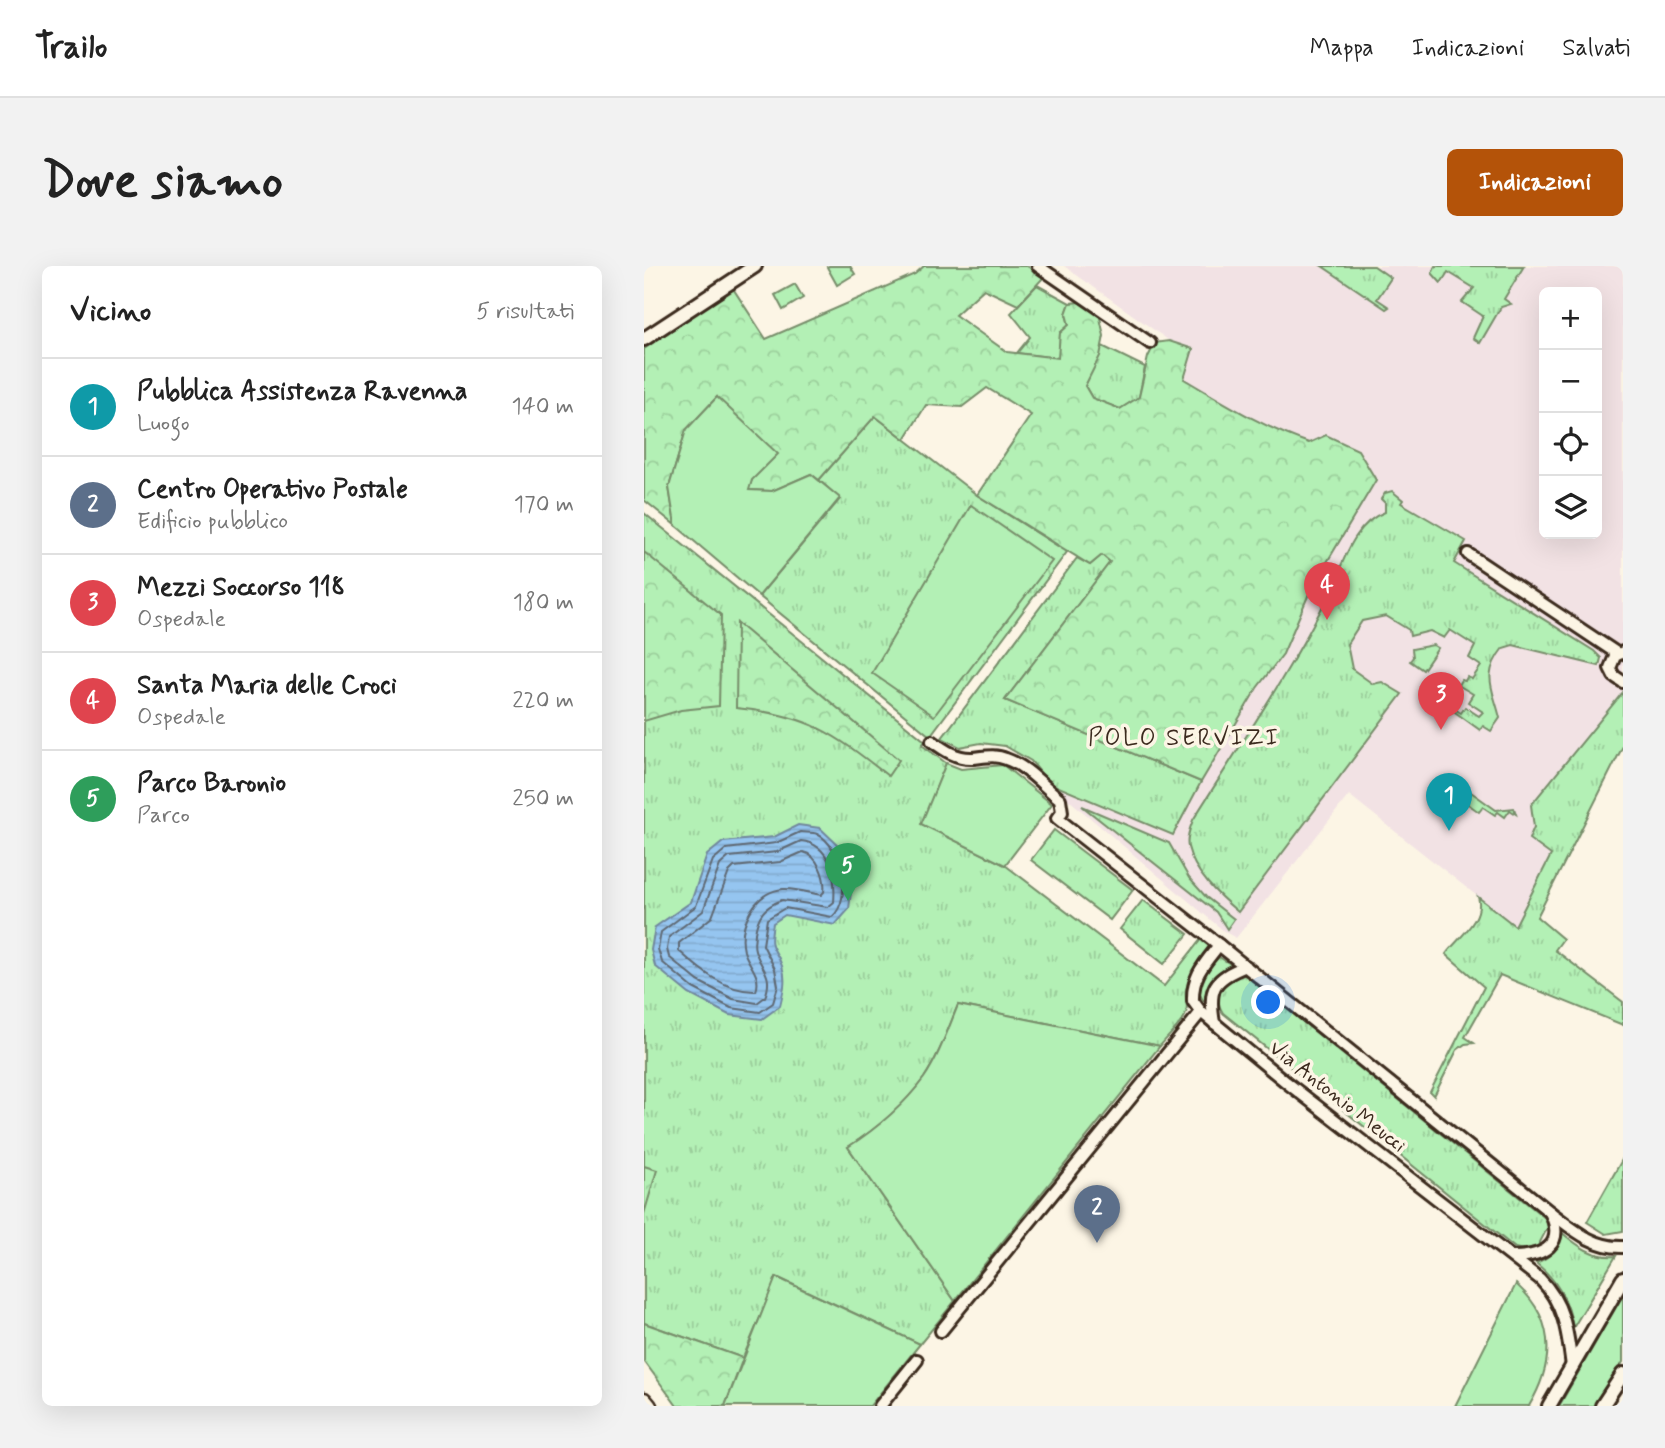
<!DOCTYPE html>
<html lang="it">
<head>
<meta charset="utf-8">
<style>
	:root { --surface:#fff; --page:#f2f2f2; --text:#222; --muted:#767676; --line:#e0e0e0; --accent:#b45309 }
	body { margin:0; font-family:Mynerve,sans-serif; background:var(--page); color:var(--text) }
	.controls { position:absolute; right:21px; top:21px; display:grid; overflow:hidden; border-radius:10px; box-shadow:0 7px 28px #0002 }
	.controls button { width:63px; height:63px; display:grid; place-items:center; padding:0; border:0; border-bottom:2px solid var(--line); background:var(--surface); color:var(--text); font:35px sans-serif }
	.you { position:absolute; left:625px; top:737px; width:24px; height:24px; margin:-18px; border:5px solid #fff; border-radius:50%; background:#1a73e8; box-shadow:0 0 0 10px #1a73e833 }
	.badge { display:grid; place-items:center; width:46px; height:46px; border-radius:50%; background:var(--accent); color:#fff; font-size:23px; font-weight:700 }
	.pin { position:absolute; translate:-50% -58px; filter:drop-shadow(0 2px 4px #0008) }
	.pin::after { content:''; position:absolute; top:37px; width:24px; height:21px; background:inherit; clip-path:polygon(0 0,100% 0,50% 100%) }
	.list { margin:0; padding:0; list-style:none }
	h2 { display:flex; justify-content:space-between; align-items:center; height:91px; margin:0; padding:0 28px; font-size:30px }
	h2 small { font-size:23px; font-weight:400; color:var(--muted) }
	.list li { display:grid; grid-template-columns:46px 1fr auto; gap:21px; align-items:center; box-sizing:border-box; height:98px; padding:0 28px; border-top:2px solid var(--line) }
	.list b { display:block; font-size:26px; white-space:nowrap }
	.list p { margin:0; font-size:23px; white-space:nowrap; color:var(--muted) }
	.list em { font-size:23px; font-style:normal; color:var(--muted) }
	.icon { flex:none; width:38px; height:38px; fill:none; stroke:currentColor; stroke-width:2; stroke-linecap:round; stroke-linejoin:round }
	.map { position:relative; flex:none; width:979px; height:1140px; overflow:hidden; border-radius:10px }
	header { display:flex; align-items:center; gap:42px; box-sizing:border-box; height:98px; padding:0 35px; background:var(--surface); border-bottom:2px solid var(--line) }
	header strong { font-size:33px }
	nav { display:flex; gap:38px; margin-inline-start:auto; font-size:24px }
	.intro { display:flex; align-items:center; justify-content:space-between; box-sizing:border-box; height:168px; padding:0 42px }
	h1 { margin:0; font-size:49px }
	.button { padding:18px 32px; border-radius:10px; background:var(--accent); color:#fff; font-size:24px; font-weight:700 }
	main { display:flex; gap:42px; padding:0 42px }
	aside { flex:1; background:var(--surface); border-radius:10px; box-shadow:0 7px 28px #0002 }
	.map>svg:first-child { display:block }
</style>
</head>
<body>
<header>
<strong>Trailo</strong>
<nav><a>Mappa</a><a>Indicazioni</a><a>Salvati</a></nav>
</header>
<div class="intro"><h1>Dove siamo</h1><a class="button">Indicazioni</a></div>
<main>
<aside>
<h2>Vicino<small>5 risultati</small></h2>
<ul class="list">
<li><span class="badge" style="background:#0f9aa8">1</span><div><b>Pubblica Assistenza Ravenna</b><p>Luogo</p></div><em>140 m</em></li>
<li><span class="badge" style="background:#5c6f8a">2</span><div><b>Centro Operativo Postale</b><p>Edificio pubblico</p></div><em>170 m</em></li>
<li><span class="badge" style="background:#e0444e">3</span><div><b>Mezzi Soccorso 118</b><p>Ospedale</p></div><em>180 m</em></li>
<li><span class="badge" style="background:#e0444e">4</span><div><b>Santa Maria delle Croci</b><p>Ospedale</p></div><em>220 m</em></li>
<li><span class="badge" style="background:#2e9e5b">5</span><div><b>Parco Baronio</b><p>Parco</p></div><em>250 m</em></li>
</ul>
</aside>
<div class="map">
<svg width="979" height="1140" viewBox="0 0 979 1140">
	<defs>
		<pattern id="grass-tufts" width="24" height="20" patternUnits="userSpaceOnUse" patternTransform="scale(1.75)"><rect width="24" height="20" fill="#b3f0b5"/><path d="M3 7l-1-3M5 7V3M7 7l1-3M15 17l-1-3M17 17v-4M19 17l1-3" fill="none" stroke="#9bce9b"/></pattern>
		<pattern id="forest-crowns" width="20" height="18" patternUnits="userSpaceOnUse" patternTransform="scale(1.75)"><rect width="20" height="18" fill="#b3f0b5"/><path d="M2 6a3 3 0 1 1 6 0M12 15a3 3 0 1 1 6 0" fill="none" stroke="#9bce9b"/></pattern>
		<pattern id="water-rules" width="6" height="5" patternUnits="userSpaceOnUse" patternTransform="scale(1.75)"><rect width="6" height="5" fill="#95c5f0"/><path d="M0 2.5h6" fill="none" stroke="#81a9cd"/></pattern>
	</defs>
	<rect width="100%" height="100%" fill="#fcf5e5"/>
	<filter id="ink" filterUnits="userSpaceOnUse"><feTurbulence type="fractalNoise" baseFrequency=".0143" numOctaves="2"/><feDisplacementMap in="SourceGraphic" scale="14" xChannelSelector="R" yChannelSelector="G"/><feConvolveMatrix kernelMatrix="1 2 1 2 8 2 1 2 1" color-interpolation-filters="sRGB"/></filter>
	<g filter="url(#ink)">
		<!-- built -->
		<path fill="#f2e2e4" fill-rule="evenodd" d="M 420,0 L 979,0 L 979,441 L 871,660 L 705,529 L 592,672 L 581,666 L 405,517 L 387,495 L 361,480 L 337,477 L 316,481 L 525,171 L 534,81 ZM 900,26 L 953,26 L 953,268 L 900,268 Z"/>
		<!-- grass -->
		<g fill="url(#grass-tufts)" stroke="#778d6a" stroke-width="2">
			<path d="M 678,0 L 730,0 L 747,12 L 733,33 L 745,41 L 742,43 Z"/>
			<path d="M 791,0 L 880,0 L 860,33 L 867,38 L 857,41 L 836,77 L 829,72 L 839,50 L 818,36 L 830,22 L 804,6 L 797,17 L 788,7 Z"/>
			<path d="M 393,19 L 426,37 L 422,48 L 425,59 L 416,67 L 415,92 L 373,87 L 386,71 L 367,47 Z"/>
			<path d="M 458,80 L 501,101 L 495,131 L 476,143 L 448,132 L 441,120 Z"/>
			<path d="M 231,150 L 333,229 L 423,286 L 286,470 L 115,330 L 196,233 L 175,214 Z"/>
			<path d="M 748,225 L 759,234 L 757,237 L 822,275 L 810,297 L 950,385 L 957,392 L 955,400 L 869,379 L 859,382 C 837,410 849,422 856,452 L 847,465 L 839,460 L 836,464 L 808,444 L 809,442 L 817,447 L 821,441 L 835,450 L 839,446 L 824,436 L 829,428 L 814,419 L 817,414 L 821,415 L 823,411 L 828,413 L 837,400 L 825,392 L 831,380 L 806,364 L 800,372 L 786,365 L 766,370 L 765,364 L 742,350 L 718,355 L 703,378 L 708,403 L 729,418 L 738,416 L 758,428 L 594,646 C 575,630 550,607 544,581 C 542,572 546,562 549,554 C 596,479 646,406 685,328 C 699,299 708,258 741,246 L 741,237 L 737,233 L 741,227 Z"/>
			<path d="M 0,247 L 281,475 L 278,479 L 302,497 L 278,558 L 361,599 L 520,720 L 558,672 L 567,680 C 557,694 547,706 542,723 C 540,733 546,741 541,750 C 535,761 524,770 516,780 L 314,739 C 304,763 295,790 280,812 C 260,839 232,863 204,881 L 311,1035 L 276,1078 L 133,1011 L 99,1092 L 0,1057 Z"/>
			<path d="M 458,289 L 466,296 L 361,434 L 557,516 L 529,569 L 405,517 L 387,495 L 361,480 L 337,477 L 316,481 L 298,472 L 433,292 L 446,299 Z"/>
			<path d="M 789,379 L 794,382 L 779,404 L 766,395 L 769,391 L 768,383 Z"/>
			<path d="M 979,426 L 979,480 L 893,651 L 919,673 L 911,684 L 979,736 L 979,759 L 856,709 L 821,771 L 830,777 L 821,778 L 813,784 L 790,830 L 786,826 L 840,721 L 802,688 C 814,672 841,653 834,631 L 871,660 L 907,589 L 885,573 L 890,561 L 887,539 Z"/>
			<path d="M 813,516 L 852,544 L 870,542 L 872,548 L 866,544 L 861,551 L 854,546 L 851,549 L 839,541 L 835,546 L 806,525 Z"/>
			<path d="M 438,540 L 525,577 L 545,612 L 562,631 L 590,653 L 583,663 L 572,646 Z"/>
			<path d="M 410,564 L 489,624 L 466,654 L 387,594 Z"/>
			<path d="M 499,634 L 544,668 L 520,698 L 476,663 Z"/>
			<path d="M 575,691 L 588,699 C 571,706 561,716 561,735 L 559,734 C 547,718 563,703 575,691 Z"/>
			<path d="M 601,709 L 901,952 L 904,961 L 894,980 L 879,984 L 871,982 L 579,747 C 567,729 582,711 601,709 Z"/>
			<path d="M 979,892 L 979,965 L 962,968 L 943,956 Z"/>
			<path d="M 917,966 C 934,980 949,992 972,990 L 929,1062 C 925,1035 913,1014 892,997 C 907,991 915,983 917,966 Z"/>
		</g>
		<!-- forest -->
		<g fill="url(#forest-crowns)" stroke="#778d6a" stroke-width="2">
			<path d="M 280,0 L 383,0 L 400,11 L 374,39 L 340,23 L 311,49 L 363,86 L 414,92 L 416,67 L 425,59 L 422,48 L 426,37 L 435,36 L 455,47 L 460,70 L 456,90 L 441,120 L 448,132 L 476,143 L 495,131 L 504,91 L 511,77 L 525,75 L 549,83 L 540,113 C 581,137 620,162 665,177 L 682,169 L 714,184 L 732,214 L 667,323 L 639,388 L 613,422 L 557,516 L 361,434 L 466,296 L 458,289 L 446,299 L 333,229 L 387,149 L 343,122 L 318,141 L 282,139 L 261,173 L 231,150 L 175,214 L 167,208 L 128,225 L 104,224 L 108,214 L 73,131 L 42,164 L 25,221 L 31,259 L 0,234 L 0,83 L 88,21 L 122,73 L 271,8 Z"/>
			<path d="M 0,286 L 77,349 L 75,440 L 37,444 L 0,455 Z"/>
			<path d="M 93,357 L 255,494 L 244,510 C 188,466 165,449 92,442 Z"/>
			<path d="M 0,900 L 13,904 L 0,948 Z"/>
			<path d="M 0,1057 L 99,1092 L 81,1140 L 33,1140 L 0,1095 Z"/>
		</g>
		<!-- garden -->
		<g fill="#b3f0b5" stroke="#778d6a" stroke-width="2">
			<path d="M 185,0 L 206,0 L 211,8 L 193,19 L 183,1 Z"/>
			<path d="M 151,18 L 159,32 L 139,44 L 131,29 Z"/>
			<path d="M 73,131 L 134,188 L 108,214 L 105,224 L 128,225 L 167,208 L 196,232 L 115,330 L 31,259 L 25,221 L 42,164 Z"/>
			<path d="M 327,239 L 408,295 L 290,450 L 228,407 Z"/>
			<path d="M 302,497 L 317,503 L 359,499 L 408,538 L 361,599 L 277,558 Z"/>
			<path d="M 314,739 L 516,780 L 311,1035 L 204,881 C 232,863 260,839 280,812 C 295,790 304,763 314,739 Z"/>
			<path d="M 132,1011 L 276,1078 L 226,1140 L 81,1140 Z"/>
			<path d="M 872,1018 C 912,1054 911,1096 885,1140 L 811,1140 Z"/>
			<path d="M 979,1029 L 979,1096 L 951,1140 L 915,1140 Z"/>
		</g>
		<!-- water -->
		<path fill="url(#water-rules)" stroke="#71879c" stroke-width="2" d="M 154,559 L 176,562 L 195,580 L 208,617 L 205,643 L 191,659 L 141,649 L 129,657 C 124,687 130,677 138,700 C 143,714 139,727 136,740 L 118,753 L 85,749 L 45,728 L 11,700 L 7,684 L 11,661 L 47,636 L 63,589 L 79,576 L 130,571 Z"/>
		<g fill="none" stroke-linecap="round" stroke-linejoin="round">
			<!-- shore -->
			<g stroke="#5f6872" stroke-width="2">
				<path d="M 156,566 C 161,567 169,566 173,568 C 198,580 209,633 188,651 L 141,642 L 123,653 L 119,679 L 131,703 L 134,720 L 129,737 L 116,746 L 87,742 L 49,722 L 18,696 L 14,683 L 17,666 L 52,640 L 69,594 L 82,583 L 132,577 Z"/>
				<path d="M 157,575 C 187,578 192,611 190,636 L 184,641 L 138,634 C 120,641 114,649 111,667 C 111,673 109,678 111,684 C 117,704 130,708 121,731 L 113,737 L 89,733 L 54,715 L 25,691 L 23,683 L 25,671 L 59,645 L 76,599 L 85,591 L 133,586 Z"/>
				<path d="M 159,586 C 174,589 182,612 180,626 L 177,629 C 165,627 151,622 139,623 C 110,626 94,659 100,685 C 104,699 118,709 112,725 C 82,726 56,704 35,685 L 35,677 L 68,651 L 85,606 L 90,601 L 136,596 Z"/>
			</g>
			<defs>
				<g id="minor">
					<path d="M 394,0 L 506,77"/>
					<path d="M 824,288 L 974,388"/>
					<path d="M 979,386 L 971,390 L 966,402 L 970,410 L 979,416"/>
					<path d="M 288,475 C 300,484 313,493 329,492 C 340,491 351,488 362,493 C 383,500 399,520 416,533 L 418,546 L 413,552 L 575,679 L 906,946 C 929,963 949,982 979,981"/>
					<path d="M 575,679 C 560,698 548,710 549,735 L 557,746 L 642,816 L 896,1013 C 921,1038 924,1069 928,1101"/>
					<path d="M 570,757 C 564,722 569,713 602,700"/>
					<path d="M 870,991 C 900,990 922,979 906,946"/>
					<path d="M 297,1065 L 557,746"/>
					<path d="M 236,1140 L 273,1094"/>
				</g>
				<g id="tertiary">
					<path d="M 0,73 L 111,0"/>
					<path d="M 905,1140 L 979,1013"/>
					<path d="M 958,1140 L 979,1108"/>
				</g>
				<path id="secondary" d="M 0,1134 L 5,1140"/>
			</defs>
			<!-- minor casing -->
			<use href="#minor" stroke="#3b2a1e" stroke-width="16"/>
			<!-- tertiary casing -->
			<use href="#tertiary" stroke="#3b2a1e" stroke-width="18"/>
			<!-- secondary casing -->
			<use href="#secondary" stroke="#3b2a1e" stroke-width="19"/>
			<!-- minor -->
			<use href="#minor" stroke="#fcf5e5" stroke-width="10"/>
			<!-- tertiary -->
			<use href="#tertiary" stroke="#fcf5e5" stroke-width="12"/>
			<!-- secondary -->
			<use href="#secondary" stroke="#fcf5e5" stroke-width="14"/>
		</g>
	</g>
	<g text-anchor="middle" stroke-width="7" stroke-linejoin="round" paint-order="stroke">
		<!-- street labels -->
		<g font-size="21" fill="#3b2a1e" stroke="#fcf5e5">
			<text transform="translate(694 830) rotate(38)" y="7">Via Antonio Meucci</text>
		</g>
		<!-- quarter labels -->
		<g font-size="24" letter-spacing="2" fill="#3b2a1e" stroke="#fcf5e5">
			<text x="540" y="479">POLO SERVIZI</text>
		</g>
	</g>
</svg>
<div class="controls">
<button>+</button>
<button>−</button>
<button><svg class="icon" aria-label="locate" viewBox="0 0 24 24"><circle cx="12" cy="12" r="6"/><path d="M12 2v4M12 18v4M2 12h4M18 12h4"/></svg></button>
<button><svg class="icon" aria-label="layers" viewBox="0 0 24 24"><path d="M12 4l9 5-9 5-9-5zM3 14l9 5 9-5"/></svg></button>
</div>
<div class="you"></div>
<div class="pin badge" style="left:805px;top:565px;background:#0f9aa8">1</div>
<div class="pin badge" style="left:453px;top:977px;background:#5c6f8a">2</div>
<div class="pin badge" style="left:797px;top:464px;background:#e0444e">3</div>
<div class="pin badge" style="left:683px;top:354px;background:#e0444e">4</div>
<div class="pin badge" style="left:204px;top:635px;background:#2e9e5b">5</div>
</div>
</main>
</body>
</html>
